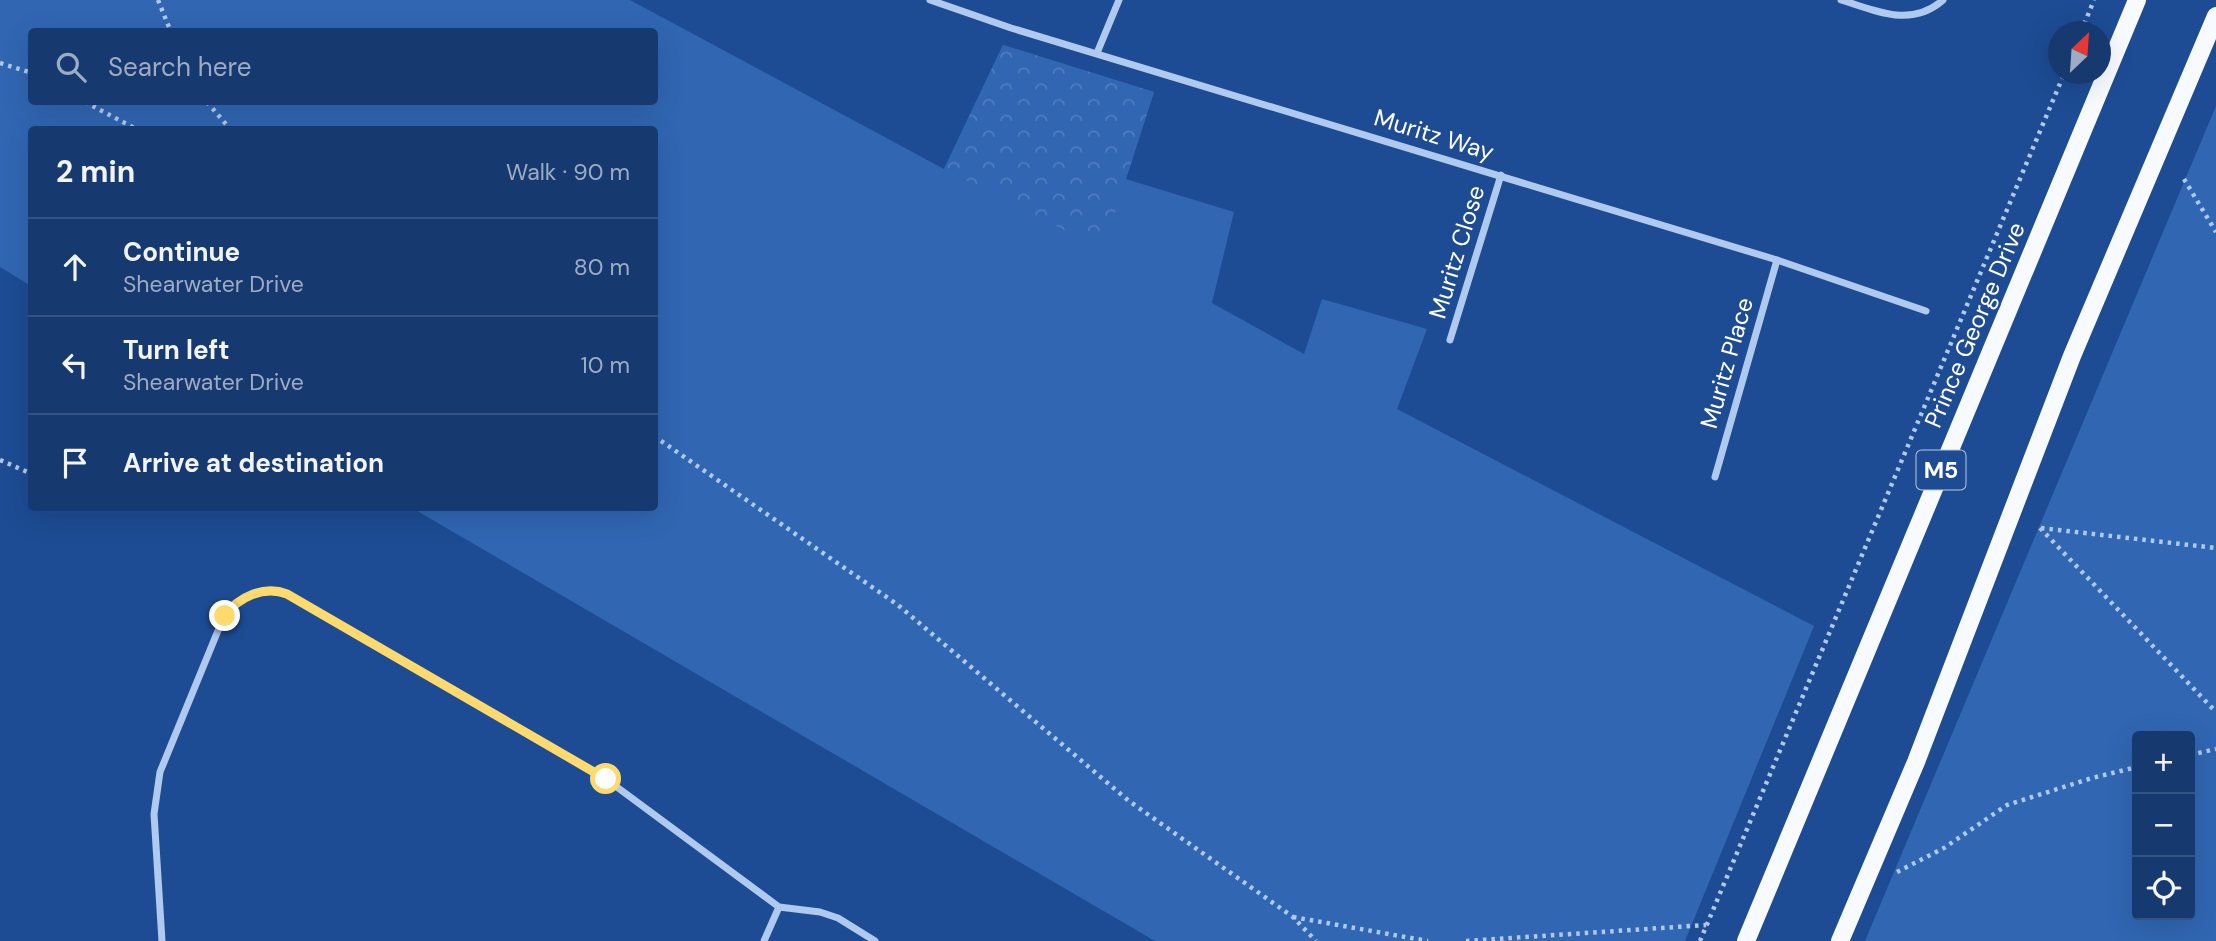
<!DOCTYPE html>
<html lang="en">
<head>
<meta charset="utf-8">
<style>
	:root { --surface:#16396f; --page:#234477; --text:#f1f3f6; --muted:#9eacc3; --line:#355382 }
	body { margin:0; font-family:"DM Sans",sans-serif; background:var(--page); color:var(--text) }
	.controls { position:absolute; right:21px; bottom:21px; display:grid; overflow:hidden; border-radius:7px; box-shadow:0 7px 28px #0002 }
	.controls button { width:63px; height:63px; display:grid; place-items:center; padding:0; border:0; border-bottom:2px solid var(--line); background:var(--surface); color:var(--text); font:35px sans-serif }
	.compass { position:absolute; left:2048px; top:21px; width:63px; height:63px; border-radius:50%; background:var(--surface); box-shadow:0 7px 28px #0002; rotate:25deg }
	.stop { position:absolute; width:21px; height:21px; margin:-16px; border:5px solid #feda6e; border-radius:50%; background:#fff }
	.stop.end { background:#feda6e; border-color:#fff; box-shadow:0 2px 7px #0008 }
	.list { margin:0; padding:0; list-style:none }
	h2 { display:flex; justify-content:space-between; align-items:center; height:91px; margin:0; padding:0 28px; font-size:30px }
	h2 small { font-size:23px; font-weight:400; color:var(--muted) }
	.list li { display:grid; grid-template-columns:46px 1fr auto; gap:21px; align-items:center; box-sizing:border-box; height:98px; padding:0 28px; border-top:2px solid var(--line) }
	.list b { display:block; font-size:26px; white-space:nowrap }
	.list p { margin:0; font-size:23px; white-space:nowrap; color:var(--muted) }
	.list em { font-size:23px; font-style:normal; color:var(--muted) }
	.icon { flex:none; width:38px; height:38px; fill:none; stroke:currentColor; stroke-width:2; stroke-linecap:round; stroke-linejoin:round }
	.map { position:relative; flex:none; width:2216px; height:941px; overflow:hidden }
	.search { position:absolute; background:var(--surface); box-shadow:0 7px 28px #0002; left:28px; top:28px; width:630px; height:77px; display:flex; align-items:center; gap:18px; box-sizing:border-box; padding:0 24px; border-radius:7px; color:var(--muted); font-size:26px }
	.panel { position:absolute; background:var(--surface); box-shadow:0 7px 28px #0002; left:28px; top:126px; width:630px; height:385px; border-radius:7px }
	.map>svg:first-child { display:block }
</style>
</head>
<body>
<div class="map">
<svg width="2216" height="941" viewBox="0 0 2216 941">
	<defs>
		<pattern id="park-crowns" width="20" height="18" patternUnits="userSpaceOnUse" patternTransform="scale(1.75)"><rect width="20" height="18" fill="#3066b2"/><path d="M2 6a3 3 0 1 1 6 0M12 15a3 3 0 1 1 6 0" fill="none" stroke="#4f7dbe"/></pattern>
	</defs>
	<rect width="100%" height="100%" fill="#1d4c94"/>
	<!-- grass -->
	<g fill="#3066b2" fill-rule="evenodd">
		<path d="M 0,0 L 630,0 L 944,169 L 1003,45 L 1154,92 L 1126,179 L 1234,212 L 1212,303 L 1304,354 L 1322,299 L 1427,329 L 1397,409 L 1814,626 L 1685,941 L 1155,941 L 412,508 L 654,508 L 654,130 L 32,130 L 31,286 L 0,267 ZM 32,32 L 654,32 L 654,102 L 32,102 Z"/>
		<path d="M 2216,106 L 2216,941 L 1865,941 ZM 2137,736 L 2190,736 L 2190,915 L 2137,915 Z"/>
	</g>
	<!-- park -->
	<path fill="url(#park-crowns)" d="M 1003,45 L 1154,92 L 1103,250 L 944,169 Z"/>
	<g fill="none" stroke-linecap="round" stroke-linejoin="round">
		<!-- path -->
		<g stroke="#afc9ef" stroke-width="4.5" stroke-dasharray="3.5 5" stroke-linecap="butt">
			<path d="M 158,0 L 171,32"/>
			<path d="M 2081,32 L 2094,0"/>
			<path d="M 0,63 L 32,73"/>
			<path d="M 85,102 L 138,130"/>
			<path d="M 207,102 L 231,130"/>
			<path d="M 2184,179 L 2216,232"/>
			<path d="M 654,436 L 898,605 L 1129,801 L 1293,917 L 1316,941"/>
			<path d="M 0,460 L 32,474"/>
			<path d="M 2040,528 L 2216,712"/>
			<path d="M 2041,528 L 2216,548"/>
			<path d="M 2190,755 L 2216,749"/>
			<path d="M 1897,872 L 1944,848 L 2007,805 L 2092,778 L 2137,767"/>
			<path d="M 1293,917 L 1428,941"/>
			<path d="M 1466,941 L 1706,925"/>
			<path d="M 1700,941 L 2064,74"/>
		</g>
		<!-- minor -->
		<g stroke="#afc9ef" stroke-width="7">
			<path d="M 930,0 L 1011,28 L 1777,260 L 1926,311"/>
			<path d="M 1841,0 C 1877,11 1911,28 1943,0"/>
			<path d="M 1097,53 L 1119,0"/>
			<path d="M 1450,340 L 1501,175"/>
			<path d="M 1715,477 L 1777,260"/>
			<path d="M 162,941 L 154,814 L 160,772 L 224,616 C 238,597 264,585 287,594 L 606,779 L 779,907 L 820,912 L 838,918 L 875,941"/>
			<path d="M 764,941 L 779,907"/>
		</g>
		<!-- primary -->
		<g stroke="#f7faff" stroke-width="18">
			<path d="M 1746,941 L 2137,0"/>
			<path d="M 1840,941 L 1916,762 L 2072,356 L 2216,16"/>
		</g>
	</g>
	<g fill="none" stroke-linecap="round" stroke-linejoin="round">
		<!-- route -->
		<path stroke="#feda6e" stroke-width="9" d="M 225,616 C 238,597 264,585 287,594 L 606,779"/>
	</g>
	<g text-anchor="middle" stroke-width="5" stroke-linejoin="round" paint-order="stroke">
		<!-- shield labels -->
		<rect fill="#1d4c94" stroke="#bbc9df" stroke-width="2" x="1916.5" y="450.5" width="49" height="39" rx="5"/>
		<g font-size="23" font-weight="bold" fill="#fff">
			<text x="1941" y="478">M5</text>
		</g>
		<!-- street labels -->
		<g font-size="24" fill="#fff" stroke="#1d4c94">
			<text transform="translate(1434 135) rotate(17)" y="8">Muritz Way</text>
			<text transform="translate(1457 252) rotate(-73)" y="8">Muritz Close</text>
			<text transform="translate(1975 325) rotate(-67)" y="8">Prince George Drive</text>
			<text transform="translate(1727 363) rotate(-74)" y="8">Muritz Place</text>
		</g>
	</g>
</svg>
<div class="controls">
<button>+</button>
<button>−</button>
<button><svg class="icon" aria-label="locate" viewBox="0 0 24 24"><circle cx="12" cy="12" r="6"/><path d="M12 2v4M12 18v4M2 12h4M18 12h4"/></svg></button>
</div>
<svg class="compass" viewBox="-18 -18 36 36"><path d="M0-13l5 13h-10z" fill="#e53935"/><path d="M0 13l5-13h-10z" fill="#9eacc3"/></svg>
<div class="stop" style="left:606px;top:779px"></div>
<div class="stop end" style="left:225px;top:616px"></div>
<div class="search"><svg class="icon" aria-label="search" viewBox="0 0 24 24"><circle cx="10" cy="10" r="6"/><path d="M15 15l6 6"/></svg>Search here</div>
<section class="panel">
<h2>2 min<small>Walk · 90 m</small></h2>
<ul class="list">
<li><svg class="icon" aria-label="ahead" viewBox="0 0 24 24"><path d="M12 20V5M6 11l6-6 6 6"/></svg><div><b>Continue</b><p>Shearwater Drive</p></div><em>80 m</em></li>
<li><svg class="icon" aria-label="left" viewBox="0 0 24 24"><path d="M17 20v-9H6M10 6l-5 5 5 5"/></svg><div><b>Turn left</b><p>Shearwater Drive</p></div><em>10 m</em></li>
<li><svg class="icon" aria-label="arrive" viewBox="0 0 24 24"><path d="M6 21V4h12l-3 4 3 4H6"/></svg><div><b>Arrive at destination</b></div></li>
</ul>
</section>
</div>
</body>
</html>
